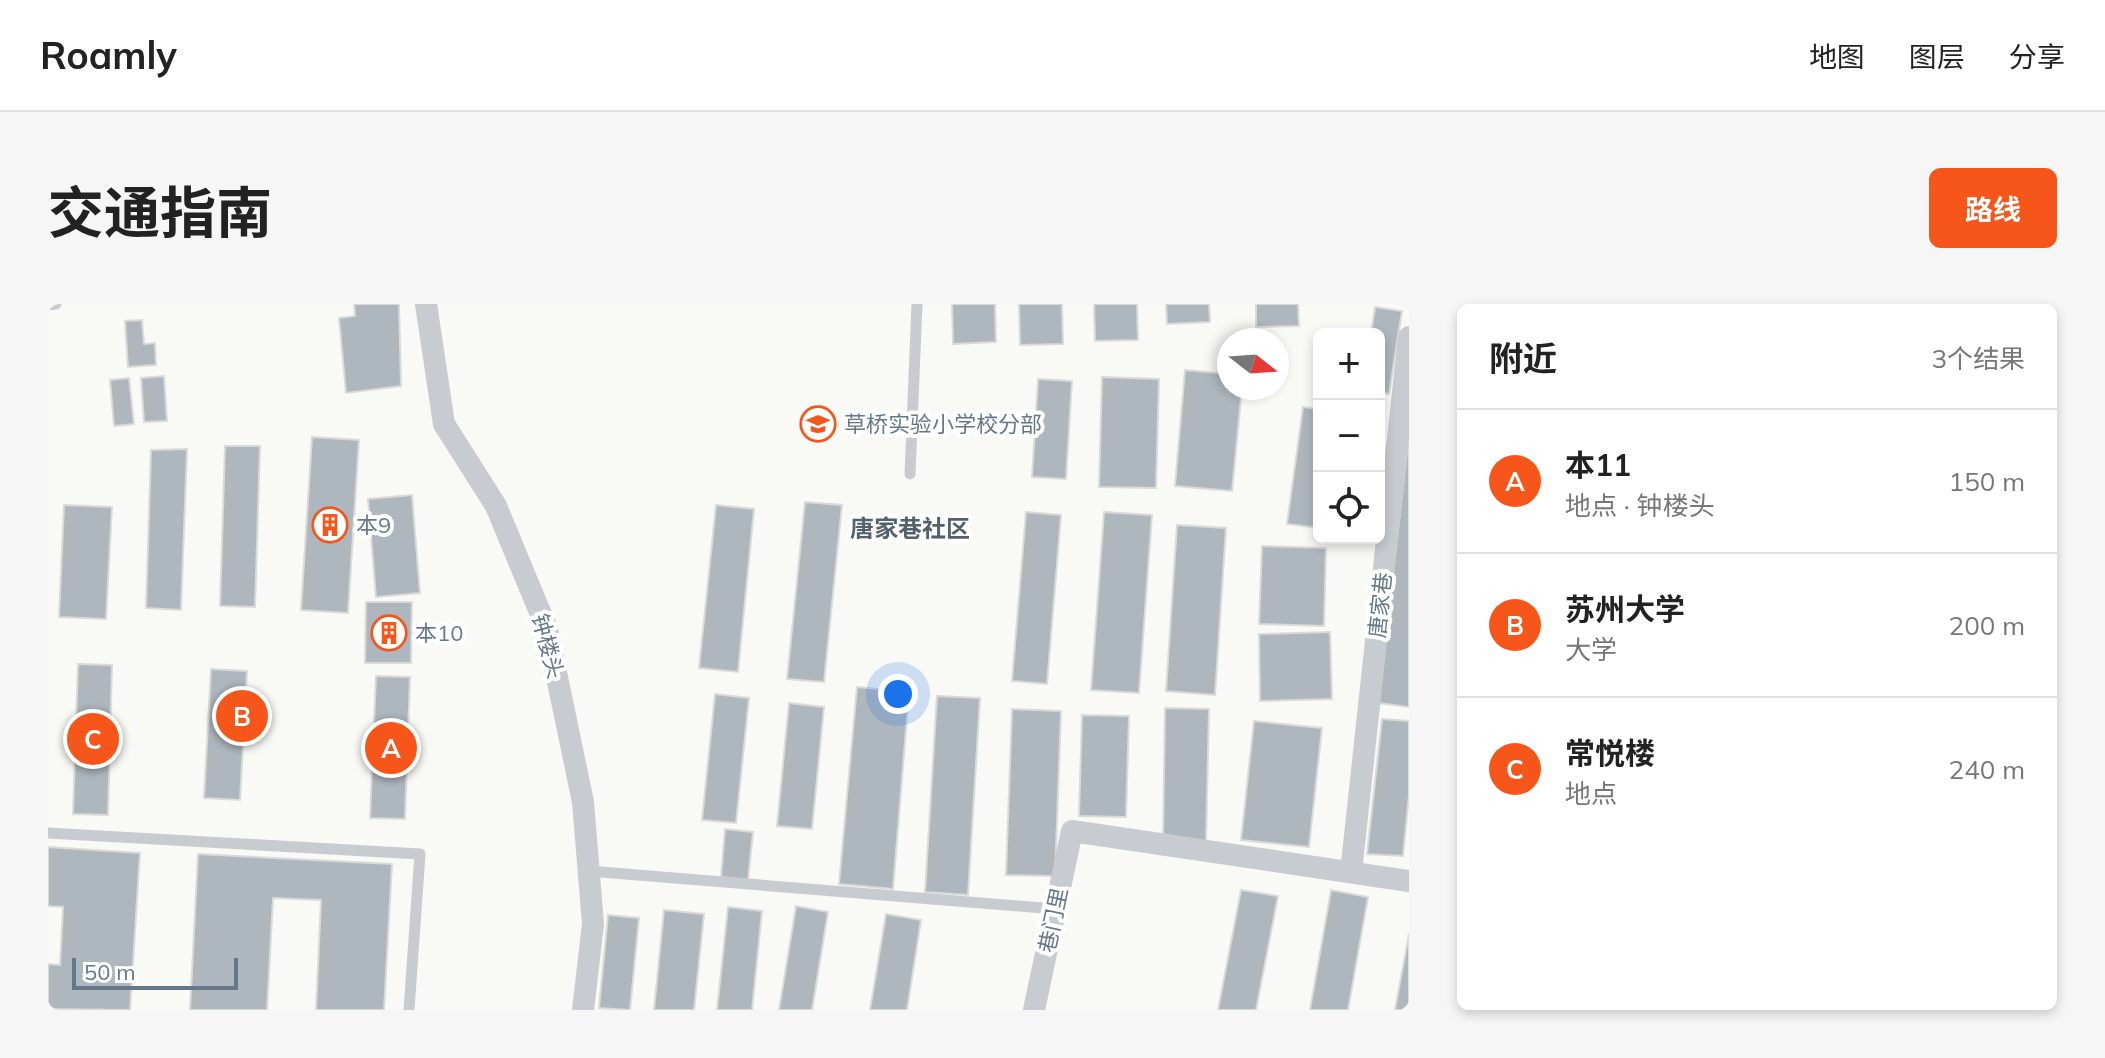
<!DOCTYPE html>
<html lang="zh">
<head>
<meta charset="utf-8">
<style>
	:root { --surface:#fff; --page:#f6f6f6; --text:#222; --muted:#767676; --line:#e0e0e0; --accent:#f65619 }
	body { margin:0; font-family:Mulish,"Noto Sans SC",sans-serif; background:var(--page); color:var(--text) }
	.controls { position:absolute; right:24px; top:24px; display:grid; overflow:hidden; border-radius:12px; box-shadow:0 4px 12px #0003 }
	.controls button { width:72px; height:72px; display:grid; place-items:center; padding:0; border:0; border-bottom:2px solid var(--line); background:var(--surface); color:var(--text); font:40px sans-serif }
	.compass { position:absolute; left:1169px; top:24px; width:72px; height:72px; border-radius:50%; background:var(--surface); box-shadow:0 4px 12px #0003; rotate:107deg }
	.scale { position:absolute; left:24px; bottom:20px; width:166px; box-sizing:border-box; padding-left:8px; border:4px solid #64788a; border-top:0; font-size:22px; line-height:28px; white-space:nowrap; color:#64788a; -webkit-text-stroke:6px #fff; paint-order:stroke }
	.you { position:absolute; left:850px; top:390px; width:28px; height:28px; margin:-20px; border:6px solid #fff; border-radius:50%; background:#1a73e8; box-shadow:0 0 0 12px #1a73e833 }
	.badge { display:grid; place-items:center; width:52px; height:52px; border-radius:50%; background:var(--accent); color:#fff; font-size:26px; font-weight:700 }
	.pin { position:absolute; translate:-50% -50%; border:4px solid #fff; box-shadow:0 2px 8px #0006 }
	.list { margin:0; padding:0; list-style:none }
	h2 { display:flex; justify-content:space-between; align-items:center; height:104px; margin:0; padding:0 32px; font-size:34px }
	h2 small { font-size:26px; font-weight:400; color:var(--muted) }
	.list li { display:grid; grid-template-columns:52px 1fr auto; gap:24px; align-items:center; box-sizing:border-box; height:144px; padding:0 32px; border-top:2px solid var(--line) }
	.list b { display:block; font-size:30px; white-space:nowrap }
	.list p { margin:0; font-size:26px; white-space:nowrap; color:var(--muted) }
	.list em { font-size:26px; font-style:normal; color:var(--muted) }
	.icon { flex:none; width:44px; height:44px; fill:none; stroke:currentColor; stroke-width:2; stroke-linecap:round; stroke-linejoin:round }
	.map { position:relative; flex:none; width:1361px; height:706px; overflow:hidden; border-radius:12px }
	header { display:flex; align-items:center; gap:48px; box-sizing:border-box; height:112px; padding:0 40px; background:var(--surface); border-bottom:2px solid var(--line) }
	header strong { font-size:38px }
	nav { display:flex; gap:44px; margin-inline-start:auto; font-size:28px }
	.intro { display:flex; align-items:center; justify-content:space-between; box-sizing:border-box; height:192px; padding:0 48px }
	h1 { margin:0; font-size:56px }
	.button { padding:20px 36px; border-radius:12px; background:var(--accent); color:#fff; font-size:28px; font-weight:700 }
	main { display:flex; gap:48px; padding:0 48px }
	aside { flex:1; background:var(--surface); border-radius:12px; box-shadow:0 4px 12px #0003 }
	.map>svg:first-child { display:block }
</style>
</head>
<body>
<header>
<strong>Roamly</strong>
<nav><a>地图</a><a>图层</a><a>分享</a></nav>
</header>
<div class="intro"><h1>交通指南</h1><a class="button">路线</a></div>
<main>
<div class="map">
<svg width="1361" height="706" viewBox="0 0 1361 706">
	<rect width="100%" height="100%" fill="#f9f9f6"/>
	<!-- building -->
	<g fill="#aeb7be" stroke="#dadad8" stroke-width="2">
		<path d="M 306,0 L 351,0 L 353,82 L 298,89 L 291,14 L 307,12 Z"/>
		<path d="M 904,0 L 947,0 L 948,38 L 905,40 Z"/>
		<path d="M 971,0 L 1014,0 L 1015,40 L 972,41 Z"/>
		<path d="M 1046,0 L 1089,0 L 1090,36 L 1047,37 Z"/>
		<path d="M 1118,0 L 1161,0 L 1162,18 L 1119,20 Z"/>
		<path d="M 1208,0 L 1250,0 L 1251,22 L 1208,23 Z"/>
		<path d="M 1327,3 L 1354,7 L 1341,90 L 1331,88 L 1331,30 L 1323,30 Z"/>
		<path d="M 94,16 L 96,40 L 107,39 L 108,61 L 80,63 L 77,17 Z"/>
		<path d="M 1137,66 L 1181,70 L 1181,84 L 1194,84 L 1184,187 L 1127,182 Z"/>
		<path d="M 116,72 L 119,117 L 96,118 L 93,74 Z"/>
		<path d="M 1054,73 L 1111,75 L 1108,184 L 1051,183 Z"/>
		<path d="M 81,74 L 86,120 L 66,122 L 62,76 Z"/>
		<path d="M 990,75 L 1024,77 L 1018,175 L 984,173 Z"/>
		<path d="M 1255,103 L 1271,105 L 1271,224 L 1239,220 Z"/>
		<path d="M 1331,118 L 1336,118 L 1331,157 Z"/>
		<path d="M 1361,130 L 1361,403 L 1330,399 Z"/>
		<path d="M 264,133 L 311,136 L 300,309 L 253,306 Z"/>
		<path d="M 177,142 L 212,142 L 207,303 L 172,302 Z"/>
		<path d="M 139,145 L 133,306 L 98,304 L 103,146 Z"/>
		<path d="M 364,191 L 372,289 L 328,293 L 320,195 Z"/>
		<path d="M 757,198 L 794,201 L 776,378 L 739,375 Z"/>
		<path d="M 16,201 L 64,203 L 58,315 L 11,313 Z"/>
		<path d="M 668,201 L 706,205 L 690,368 L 651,364 Z"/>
		<path d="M 978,208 L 1013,211 L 999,380 L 964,377 Z"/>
		<path d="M 1056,208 L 1104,211 L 1091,389 L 1043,386 Z"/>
		<path d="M 1129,221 L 1178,224 L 1167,391 L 1118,387 Z"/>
		<path d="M 1214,242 L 1278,244 L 1276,322 L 1211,320 Z"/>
		<path d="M 318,298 L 364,298 L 363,359 L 317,359 Z"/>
		<path d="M 1282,328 L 1284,395 L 1212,397 L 1211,330 Z"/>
		<path d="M 30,360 L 64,361 L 60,511 L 25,510 Z"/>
		<path d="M 163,365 L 199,367 L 192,496 L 156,494 Z"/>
		<path d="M 328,372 L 362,373 L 357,515 L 322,514 Z"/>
		<path d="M 809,383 L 861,388 L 845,585 L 791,580 Z"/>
		<path d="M 667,390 L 701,394 L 688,519 L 654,516 Z"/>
		<path d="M 889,392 L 932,394 L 920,591 L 877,588 Z"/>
		<path d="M 741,399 L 776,403 L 764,525 L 729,522 Z"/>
		<path d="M 1117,404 L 1161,405 L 1158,537 L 1115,537 Z"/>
		<path d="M 964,405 L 1013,407 L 1007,572 L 958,571 Z"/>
		<path d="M 1034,411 L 1081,412 L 1078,513 L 1031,512 Z"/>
		<path d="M 1334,415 L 1361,417 L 1361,491 L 1355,552 L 1319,550 Z"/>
		<path d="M 1206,417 L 1274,424 L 1261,543 L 1193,536 Z"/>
		<path d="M 677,525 L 705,528 L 700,576 L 673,573 Z"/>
		<path d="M 0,543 L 92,549 L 82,706 L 0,705 L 0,660 L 12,661 L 15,603 L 0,602 Z"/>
		<path d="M 150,550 L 344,560 L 336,706 L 268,706 L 273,596 L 225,594 L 219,706 L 142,706 Z"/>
		<path d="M 1193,586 L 1230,592 L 1208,706 L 1170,706 Z"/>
		<path d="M 1283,586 L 1320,593 L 1300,706 L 1262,706 Z"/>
		<path d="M 748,602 L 780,608 L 764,706 L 731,706 Z"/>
		<path d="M 680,603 L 714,607 L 704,706 L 669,706 Z"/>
		<path d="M 616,606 L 656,610 L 646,706 L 606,706 Z"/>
		<path d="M 838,610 L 873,616 L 859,706 L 822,706 Z"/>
		<path d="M 560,611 L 591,614 L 582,706 L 551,704 Z"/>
		<path d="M 1361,630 L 1361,706 L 1347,706 Z"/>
	</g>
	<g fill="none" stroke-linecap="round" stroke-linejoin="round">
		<!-- lane -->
		<g stroke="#c8ccd0" stroke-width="11">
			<path d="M 0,1 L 8,0"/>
			<path d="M 862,170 L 869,0"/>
			<path d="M 0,529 L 372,550 L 361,706"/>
			<path d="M 540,567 L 1007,605"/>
		</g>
		<!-- street -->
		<g stroke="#c8ccd0" stroke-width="22">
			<path d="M 378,0 L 396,120 L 448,202 L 499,325 L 535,498 L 545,620 L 535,706"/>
			<path d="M 1303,568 L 1361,33"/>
			<path d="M 986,706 L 1024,527 L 1361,577"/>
		</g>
	</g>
	<!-- icons -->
	<defs>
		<symbol id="school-ring" viewBox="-11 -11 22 22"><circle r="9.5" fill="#fff" stroke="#f65619" stroke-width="1.5"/><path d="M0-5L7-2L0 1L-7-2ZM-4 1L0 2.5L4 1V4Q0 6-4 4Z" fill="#f65619"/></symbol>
		<symbol id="building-ring" viewBox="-11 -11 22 22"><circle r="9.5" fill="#fff" stroke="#f65619" stroke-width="1.5"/><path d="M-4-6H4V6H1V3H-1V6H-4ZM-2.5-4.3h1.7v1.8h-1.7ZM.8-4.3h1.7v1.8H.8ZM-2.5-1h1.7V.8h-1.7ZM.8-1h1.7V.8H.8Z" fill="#f65619"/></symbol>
	</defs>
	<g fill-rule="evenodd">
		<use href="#school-ring" x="750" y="100" width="40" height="40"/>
		<use href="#building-ring" x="262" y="201" width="40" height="40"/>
		<use href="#building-ring" x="321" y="309" width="40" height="40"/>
	</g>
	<g text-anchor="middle" stroke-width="8" stroke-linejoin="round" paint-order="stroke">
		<!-- poi labels -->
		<g font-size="22" fill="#64788a" stroke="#fff" text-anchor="start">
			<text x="796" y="128">草桥实验小学校分部</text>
			<text x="308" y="229">本9</text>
			<text x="367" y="337">本10</text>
		</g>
		<!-- street labels -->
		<g font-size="22" fill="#64788a" stroke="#fff">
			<text transform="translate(1332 301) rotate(-84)" y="8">唐家巷</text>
			<text transform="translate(500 342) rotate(75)" y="8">钟楼头</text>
			<text transform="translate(1005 616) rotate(-78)" y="8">巷门里</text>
		</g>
		<!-- neighbourhood labels -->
		<g font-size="24" font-weight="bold" fill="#53616e" stroke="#fff">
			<text x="862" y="233">唐家巷社区</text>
		</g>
	</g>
</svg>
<div class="controls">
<button>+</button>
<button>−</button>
<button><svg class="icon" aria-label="locate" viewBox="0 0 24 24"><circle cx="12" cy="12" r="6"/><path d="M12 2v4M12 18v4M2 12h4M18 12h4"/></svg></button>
</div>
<svg class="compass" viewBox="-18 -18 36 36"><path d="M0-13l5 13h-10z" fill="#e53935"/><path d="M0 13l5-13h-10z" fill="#767676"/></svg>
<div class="scale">50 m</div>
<div class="you"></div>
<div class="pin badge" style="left:343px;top:444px">A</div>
<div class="pin badge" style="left:194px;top:412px">B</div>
<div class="pin badge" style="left:45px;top:435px">C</div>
</div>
<aside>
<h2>附近<small>3个结果</small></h2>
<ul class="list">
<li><span class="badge">A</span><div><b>本11</b><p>地点 · 钟楼头</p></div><em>150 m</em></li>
<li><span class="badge">B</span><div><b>苏州大学</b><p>大学</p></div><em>200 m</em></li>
<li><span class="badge">C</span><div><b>常悦楼</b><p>地点</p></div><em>240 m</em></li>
</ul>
</aside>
</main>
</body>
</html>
